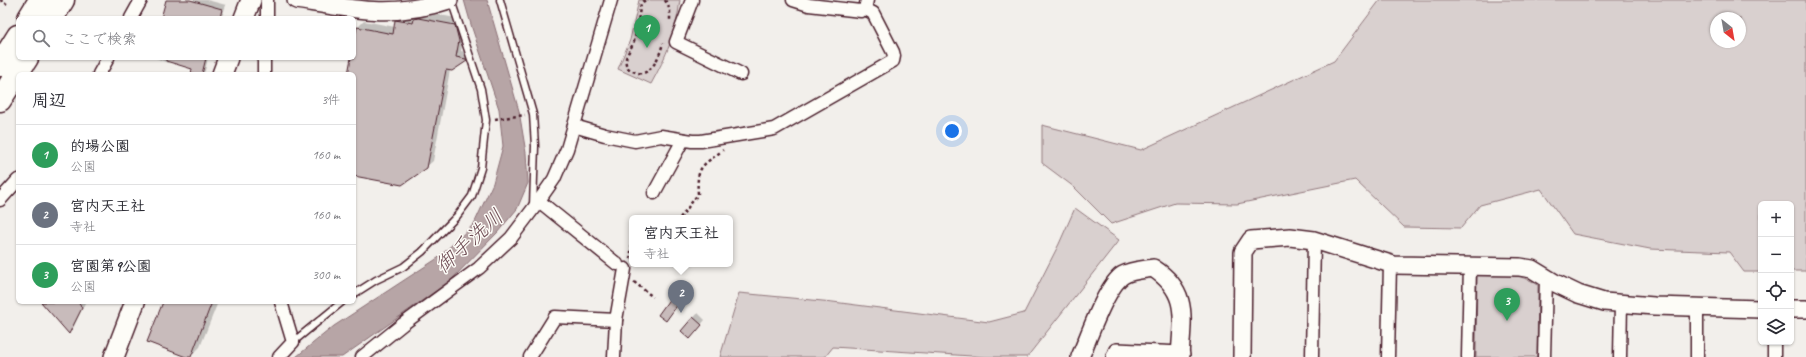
<!DOCTYPE html>
<html lang="ja">
<head>
<meta charset="utf-8">
<style>
	:root { --surface:#fff; --page:#f7f7f7; --text:#2b2b33; --muted:#7c7c81; --line:#e1e1e2; --accent:#b45309 }
	body { margin:0; font-family:Caveat,"Klee One",sans-serif; background:var(--page); color:var(--text) }
	.controls { position:absolute; right:12px; bottom:12px; display:grid; overflow:hidden; border-radius:6px; box-shadow:0 1px 3px #0004 }
	.controls button { width:36px; height:36px; display:grid; place-items:center; padding:0; border:0; border-bottom:1px solid var(--line); background:var(--surface); color:var(--text); font:20px sans-serif }
	.compass { position:absolute; left:1710px; top:12px; width:36px; height:36px; border-radius:50%; background:var(--surface); box-shadow:0 1px 3px #0004; rotate:149deg }
	.you { position:absolute; left:952px; top:131px; width:14px; height:14px; margin:-10px; border:3px solid #fff; border-radius:50%; background:#1a73e8; box-shadow:0 0 0 6px #1a73e833 }
	.badge { display:grid; place-items:center; width:26px; height:26px; border-radius:50%; background:var(--accent); color:#fff; font-size:13px; font-weight:700 }
	.pin { position:absolute; translate:-50% -33px; filter:drop-shadow(0 1px 2px #0008) }
	.pin::after { content:''; position:absolute; top:21px; width:14px; height:12px; background:inherit; clip-path:polygon(0 0,100% 0,50% 100%) }
	.popup { position:absolute; left:629px; top:215px; width:104px; height:52px; box-sizing:border-box; display:grid; place-content:center; border-radius:6px; background:var(--surface); filter:drop-shadow(0 1px 3px #0005); font-size:13px; white-space:nowrap; color:var(--muted) }
	.popup b { font-size:15px; color:var(--text) }
	.popup::after { content:''; position:absolute; left:50%; top:100%; margin-left:-8px; border:8px solid transparent; border-top-color:var(--surface) }
	.list { margin:0; padding:0; list-style:none }
	h2 { display:flex; justify-content:space-between; align-items:center; height:52px; margin:0; padding:0 16px; font-size:17px }
	h2 small { font-size:13px; font-weight:400; color:var(--muted) }
	.list li { display:grid; grid-template-columns:26px 1fr auto; gap:12px; align-items:center; box-sizing:border-box; height:60px; padding:0 16px; border-top:1px solid var(--line) }
	.list b { display:block; font-size:15px; white-space:nowrap }
	.list p { margin:0; font-size:13px; white-space:nowrap; color:var(--muted) }
	.list em { font-size:13px; font-style:normal; color:var(--muted) }
	.icon { flex:none; width:22px; height:22px; fill:none; stroke:currentColor; stroke-width:2; stroke-linecap:round; stroke-linejoin:round }
	.map { position:relative; flex:none; width:1806px; height:357px; overflow:hidden }
	.search { position:absolute; background:var(--surface); box-shadow:0 1px 3px #0004; left:16px; top:16px; width:340px; height:44px; display:flex; align-items:center; gap:10px; box-sizing:border-box; padding:0 14px; border-radius:6px; color:var(--muted); font-size:15px }
	.panel { position:absolute; background:var(--surface); box-shadow:0 1px 3px #0004; left:16px; top:72px; width:340px; height:232px; border-radius:6px }
	.map>svg:first-child { display:block }
</style>
</head>
<body>
<div class="map">
<svg width="1806" height="357" viewBox="0 0 1806 357">
	<rect width="100%" height="100%" fill="#f2efeb"/>
	<filter id="ink" filterUnits="userSpaceOnUse"><feTurbulence type="fractalNoise" baseFrequency=".025" numOctaves="2"/><feDisplacementMap in="SourceGraphic" scale="8" xChannelSelector="R" yChannelSelector="G"/><feConvolveMatrix kernelMatrix="1 2 1 2 8 2 1 2 1" color-interpolation-filters="sRGB"/></filter>
	<g filter="url(#ink)">
		<!-- green -->
		<g fill="#d9d0cf" stroke="#92787d" fill-rule="evenodd">
			<path d="M 639,0 L 680,0 C 676,33 667,55 651,84 L 618,69 L 630,40 Z"/>
			<path d="M 1380,0 L 1806,0 L 1806,271 L 1791,271 L 1791,204 L 1761,204 L 1761,272 L 1744,272 L 1729,252 L 1650,249 L 1573,234 L 1541,189 L 1480,205 L 1461,228 L 1404,227 L 1355,180 L 1237,204 L 1175,203 L 1111,224 L 1074,187 L 1042,163 L 1042,125 L 1141,150 L 1334,61 ZM 1716,18 L 1740,18 L 1740,42 L 1716,42 Z"/>
			<path d="M 1075,208 L 1119,240 L 1027,357 L 987,357 L 833,347 L 825,357 L 720,357 L 739,293 L 833,302 L 989,322 L 1024,313 L 1059,244 Z"/>
			<path d="M 1477,274 C 1498,275 1520,272 1538,285 L 1537,357 L 1476,357 Z"/>
		</g>
		<!-- water -->
		<path fill="#b7a5a6" stroke="#8b6f75" d="M 464,0 L 487,0 L 519,111 L 526,153 L 528,183 L 517,209 L 497,233 L 450,281 L 342,357 L 296,357 L 334,326 L 438,258 L 474,224 L 493,183 L 503,146 L 499,109 L 472,28 Z"/>
		<!-- shadow -->
		<g fill="#0003">
			<path d="M 167,0 L 207,0 L 226,5 L 223,14 L 219,18 L 165,18 Z"/>
			<path d="M 424,12 L 461,19 L 464,34 L 461,51 L 472,54 L 466,60 L 450,70 L 433,161 L 426,167 L 354,174 L 354,74 L 349,74 L 352,58 L 354,58 L 354,46 L 358,27 L 364,21 L 395,27 L 396,21 L 402,15 L 417,17 Z"/>
			<path d="M 156,58 L 208,58 L 205,71 L 202,74 L 197,74 L 194,68 L 170,61 L 168,63 Z"/>
			<path d="M 681,287 L 687,291 L 666,320 L 677,291 Z"/>
			<path d="M 42,302 L 85,302 L 85,303 L 73,328 L 69,332 Z"/>
			<path d="M 164,302 L 218,302 L 200,347 L 190,357 L 189,357 Z"/>
			<path d="M 698,313 L 705,320 L 694,333 L 682,331 Z"/>
		</g>
		<!-- building -->
		<g fill="#c8bbbb" stroke="#4a1f2b">
			<path d="M 166,0 L 190,0 L 222,9 L 220,18 L 161,18 Z"/>
			<path d="M 418,18 L 455,25 L 459,41 L 456,57 L 466,59 L 467,61 L 452,71 L 446,70 L 427,168 L 402,185 L 354,176 L 354,74 L 348,74 L 351,58 L 354,58 L 354,40 L 357,27 L 393,34 L 395,20 L 413,23 L 414,19 Z"/>
			<path d="M 166,58 L 206,58 L 202,74 L 191,74 L 192,69 L 166,61 Z"/>
			<path d="M 676,290 L 684,296 L 666,321 L 658,315 Z"/>
			<path d="M 41,302 L 78,302 L 82,308 L 69,334 Z"/>
			<path d="M 163,302 L 212,302 L 191,357 L 186,357 L 147,342 Z"/>
			<path d="M 693,317 L 702,325 L 690,339 L 681,331 Z"/>
		</g>
		<g fill="none" stroke-linecap="round" stroke-linejoin="round">
			<defs>
				<g id="lane">
					<path d="M 500,0 L 533,114 L 535,146 L 533,206"/>
					<path d="M 354,294 L 376,280 L 403,267 L 422,252 L 457,216 L 472,196 L 481,168 L 486,120 L 481,89 L 451,0"/>
					<path d="M 293,342 L 342,302"/>
				</g>
				<g id="street">
					<path d="M 267,0 L 267,18"/>
					<path d="M 692,0 L 676,42 L 741,74"/>
					<path d="M 793,0 L 809,5 L 861,11 L 865,9 L 867,0"/>
					<path d="M 131,18 L 141,0"/>
					<path d="M 99,74 L 108,58"/>
					<path d="M 264,74 L 264,58"/>
					<path d="M 574,126 L 605,135 L 635,141 L 661,136 L 692,141 L 701,141 L 774,129 L 893,61 L 894,56 L 893,52 L 873,13 L 865,9"/>
					<path d="M 654,193 L 683,140"/>
					<path d="M 0,200 L 18,180"/>
					<path d="M 539,201 L 617,264"/>
					<path d="M 279,357 L 293,342 L 281,302"/>
					<path d="M 362,357 L 403,324 L 479,268 L 511,238 L 533,209 L 554,179 L 567,149 L 611,0"/>
					<path d="M 530,357 L 555,317 L 616,320"/>
					<path d="M 614,357 L 616,320 L 625,269"/>
					<path d="M 1312,357 L 1314,240"/>
					<path d="M 1388,357 L 1390,264"/>
					<path d="M 1468,357 L 1470,265"/>
					<path d="M 1544,357 L 1546,278"/>
					<path d="M 1620,357 L 1621,303"/>
					<path d="M 1697,357 L 1697,308"/>
					<path d="M 1774,357 L 1774,342"/>
				</g>
				<g id="secondary">
					<path d="M 296,0 C 352,9 393,19 449,0"/>
					<path d="M 1791,309 L 1806,309"/>
					<path d="M 1080,357 C 1089,337 1106,286 1123,275 C 1132,270 1143,270 1153,268 C 1190,292 1182,318 1180,357"/>
					<path d="M 1115,357 L 1117,352 L 1181,355"/>
					<path d="M 1242,357 L 1243,252 L 1251,240 L 1290,237 L 1314,240 L 1394,265 L 1520,267 L 1532,269 L 1555,283 L 1578,294 L 1604,302 L 1654,306 L 1761,309"/>
				</g>
				<g id="primary">
					<path d="M 244,18 L 251,0"/>
					<path d="M 222,74 L 228,58"/>
					<path d="M 114,357 L 135,302"/>
				</g>
				<g id="highway">
					<path d="M 29,18 L 40,0"/>
					<path d="M 52,18 L 63,0"/>
					<path d="M 0,65 L 18,36"/>
					<path d="M 0,100 L 27,58"/>
				</g>
			</defs>
			<!-- lane casing -->
			<use href="#lane" stroke="#4a1f2b" stroke-width="9"/>
			<!-- street casing -->
			<use href="#street" stroke="#4a1f2b" stroke-width="15"/>
			<!-- secondary casing -->
			<use href="#secondary" stroke="#4a1f2b" stroke-width="20"/>
			<!-- primary casing -->
			<use href="#primary" stroke="#4a1f2b" stroke-width="22"/>
			<!-- highway casing -->
			<use href="#highway" stroke="#4a1f2b" stroke-width="25"/>
			<!-- path -->
			<g stroke="#4a1f2b" stroke-width="2.5" stroke-dasharray="3 3" stroke-linecap="butt">
				<path d="M 0,0 L 7,4"/>
				<path d="M 645,0 L 641,4 C 638,16 638,29 634,41 C 632,48 624,56 626,64 C 627,69 631,70 635,72 C 651,79 660,55 663,43"/>
				<path d="M 665,0 L 670,10 L 670,21"/>
				<path d="M 495,119 L 525,115"/>
				<path d="M 680,218 L 698,194 C 696,166 702,166 723,150"/>
				<path d="M 630,259 L 632,245"/>
				<path d="M 634,282 L 653,297"/>
			</g>
			<!-- lane -->
			<use href="#lane" stroke="#fdfcf7" stroke-width="6"/>
			<!-- street -->
			<use href="#street" stroke="#fdfcf7" stroke-width="12"/>
			<!-- secondary -->
			<use href="#secondary" stroke="#fdfcf7" stroke-width="17"/>
			<!-- primary -->
			<use href="#primary" stroke="#fdfcf7" stroke-width="19"/>
			<!-- highway -->
			<use href="#highway" stroke="#fdfcf7" stroke-width="22"/>
		</g>
	</g>
	<g text-anchor="middle" stroke-width="3" stroke-linejoin="round" paint-order="stroke">
		<!-- water labels -->
		<g font-size="21" font-style="italic" fill="#704e56" stroke="#fdfcf7">
			<text transform="translate(469 241) rotate(-42)" y="7">御手洗川</text>
		</g>
	</g>
</svg>
<div class="controls">
<button>+</button>
<button>−</button>
<button><svg class="icon" aria-label="locate" viewBox="0 0 24 24"><circle cx="12" cy="12" r="6"/><path d="M12 2v4M12 18v4M2 12h4M18 12h4"/></svg></button>
<button><svg class="icon" aria-label="layers" viewBox="0 0 24 24"><path d="M12 4l9 5-9 5-9-5zM3 14l9 5 9-5"/></svg></button>
</div>
<svg class="compass" viewBox="-18 -18 36 36"><path d="M0-13l5 13h-10z" fill="#e53935"/><path d="M0 13l5-13h-10z" fill="#7c7c81"/></svg>
<div class="you"></div>
<div class="pin badge" style="left:647px;top:48px;background:#2e9e5b">1</div>
<div class="pin badge" style="left:681px;top:313px;background:#6b7280">2</div>
<div class="popup"><b>宮内天王社</b>寺社</div>
<div class="pin badge" style="left:1507px;top:321px;background:#2e9e5b">3</div>
<div class="search"><svg class="icon" aria-label="search" viewBox="0 0 24 24"><circle cx="10" cy="10" r="6"/><path d="M15 15l6 6"/></svg>ここで検索</div>
<section class="panel">
<h2>周辺<small>3件</small></h2>
<ul class="list">
<li><span class="badge" style="background:#2e9e5b">1</span><div><b>的場公園</b><p>公園</p></div><em>160 m</em></li>
<li><span class="badge" style="background:#6b7280">2</span><div><b>宮内天王社</b><p>寺社</p></div><em>160 m</em></li>
<li><span class="badge" style="background:#2e9e5b">3</span><div><b>宮園第9公園</b><p>公園</p></div><em>300 m</em></li>
</ul>
</section>
</div>
</body>
</html>
